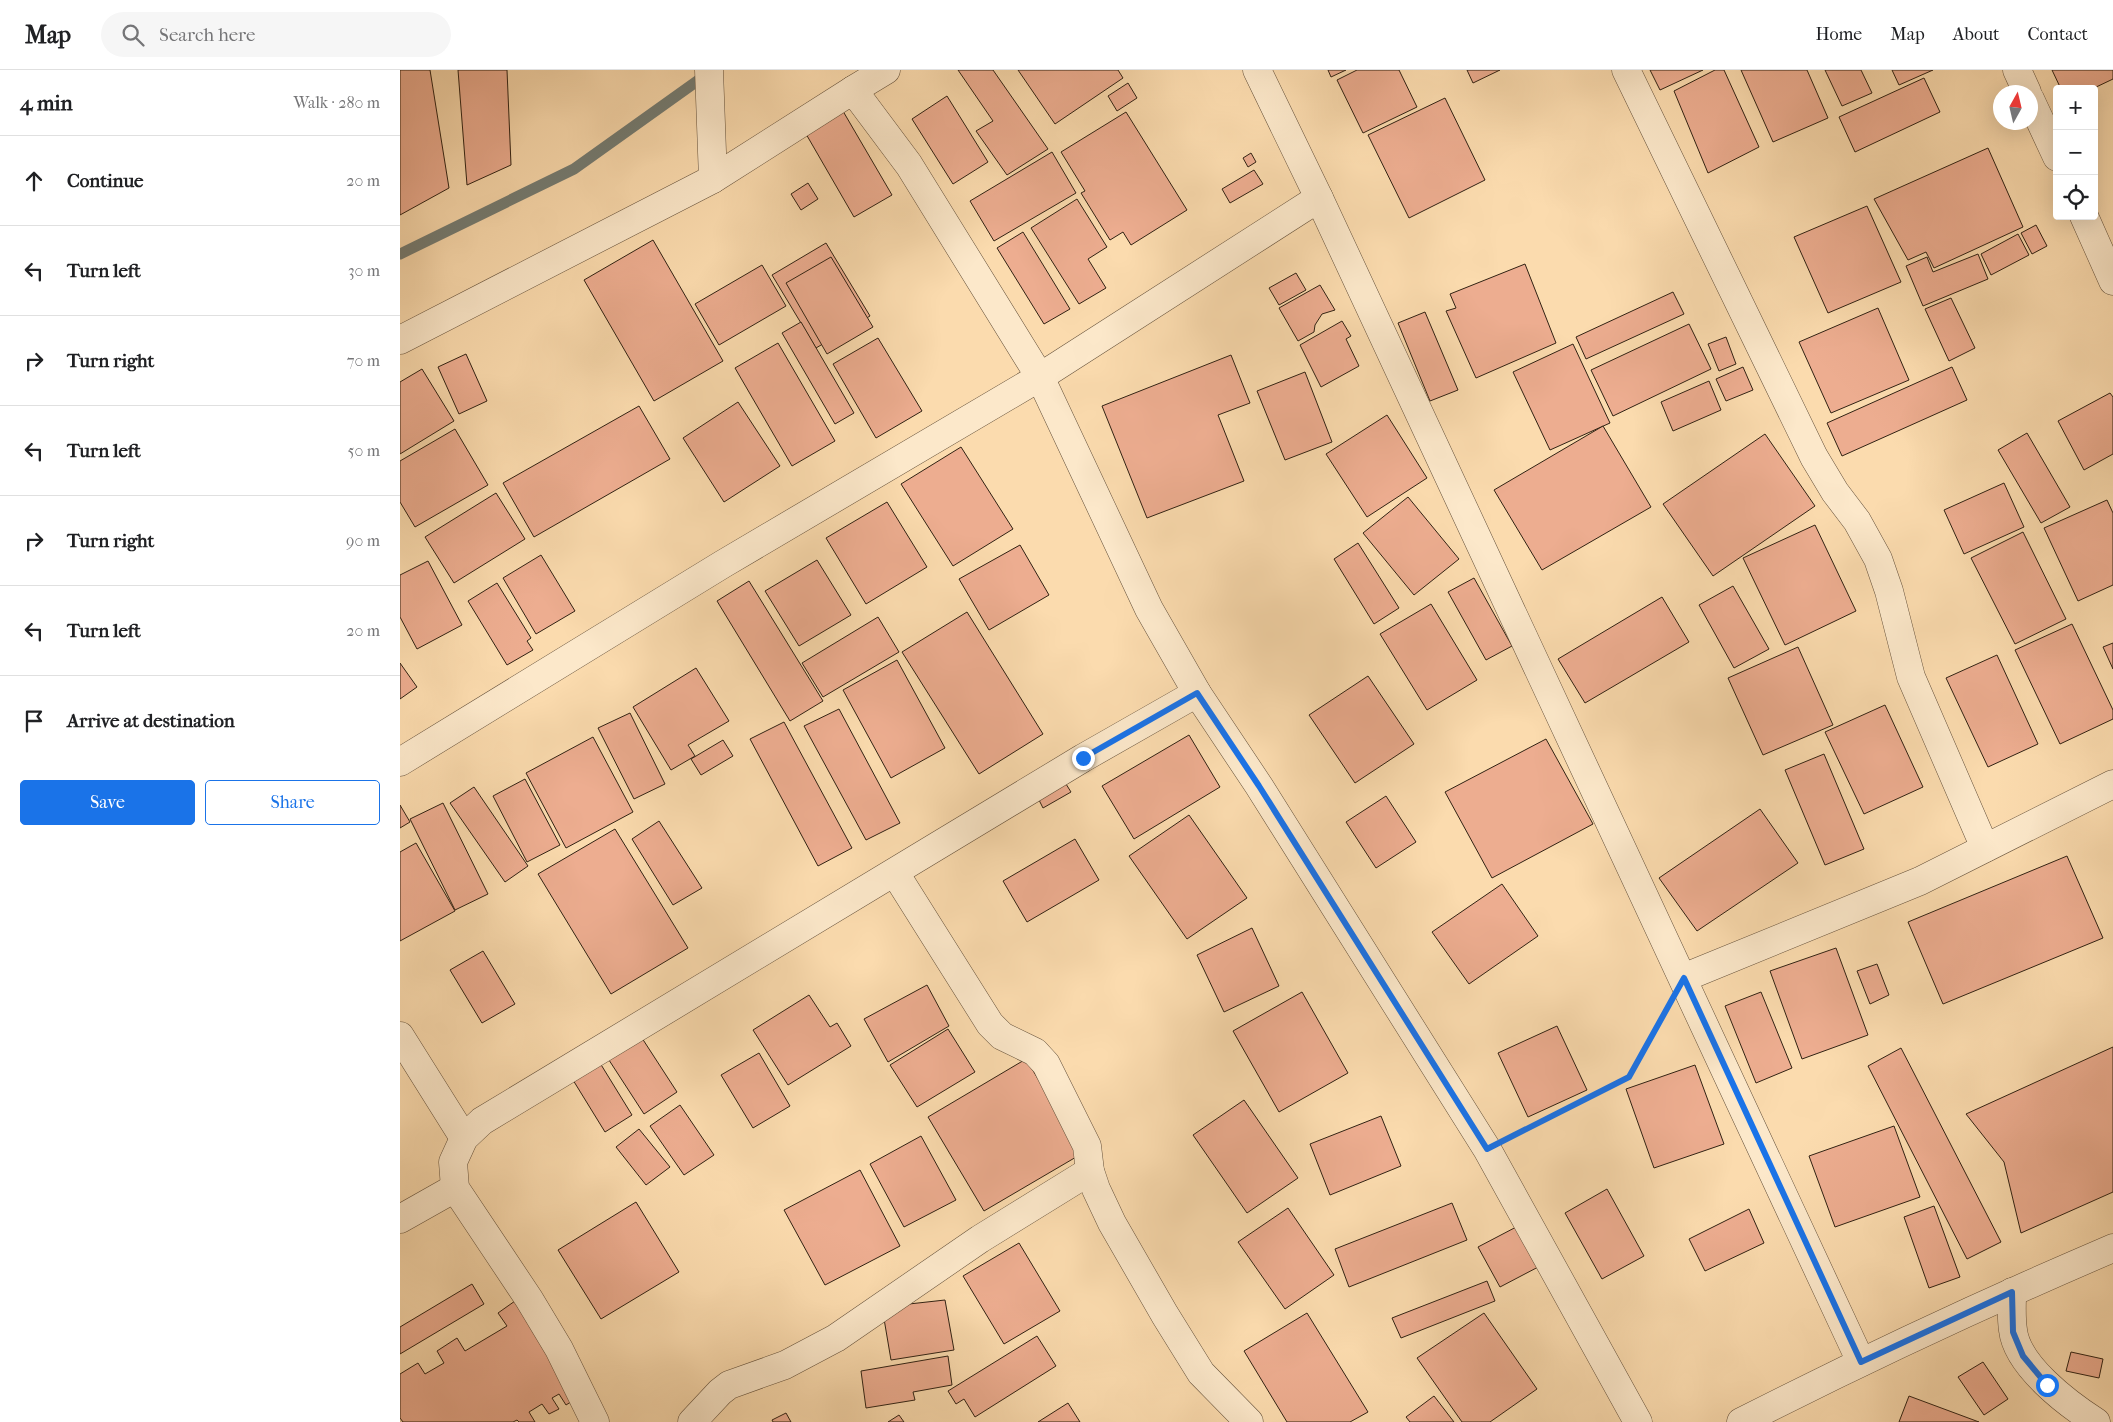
<!DOCTYPE html>
<html lang="en">
<head>
<meta charset="utf-8">
<style>
	:root { --surface:#fff; --page:#f6f6f6; --text:#202124; --muted:#757577; --line:#e0e0e0; --accent:#1a73e8 }
	body { margin:0; font-family:"IM FELL French Canon",serif; background:var(--page); color:var(--text) }
	.controls { position:absolute; right:15px; top:15px; display:grid; overflow:hidden; border-radius:5px; box-shadow:0 5px 20px #0002 }
	.controls button { width:45px; height:45px; display:grid; place-items:center; padding:0; border:0; border-bottom:1px solid var(--line); background:var(--surface); color:var(--text); font:25px sans-serif }
	.compass { position:absolute; left:1593px; top:15px; width:45px; height:45px; border-radius:50%; background:var(--surface); box-shadow:0 5px 20px #0002; rotate:8deg }
	.stop { position:absolute; width:15px; height:15px; margin:-11px; border:4px solid #1a73e8; border-radius:50%; background:#fff }
	.stop.end { background:#1a73e8; border-color:#fff; box-shadow:0 1px 5px #0008 }
	.list { margin:0; padding:0; list-style:none }
	h2 { display:flex; justify-content:space-between; align-items:center; height:65px; margin:0; padding:0 20px; font-size:21px }
	h2 small { font-size:16px; font-weight:400; color:var(--muted) }
	.list li { display:grid; grid-template-columns:32px 1fr auto; gap:15px; align-items:center; box-sizing:border-box; height:90px; padding:0 20px; border-top:1px solid var(--line) }
	.list b { display:block; font-size:19px; white-space:nowrap }
	.list em { font-size:16px; font-style:normal; color:var(--muted) }
	.actions { display:flex; gap:10px; padding:15px 20px }
	.actions a { flex:1; padding:11px 0; border:1px solid var(--accent); border-radius:5px; text-align:center; font-size:18px; color:var(--accent) }
	.actions .main { background:var(--accent); color:#fff }
	.icon { flex:none; width:28px; height:28px; fill:none; stroke:currentColor; stroke-width:2; stroke-linecap:round; stroke-linejoin:round }
	.map { position:relative; flex:none; width:1713px; height:1352px; overflow:hidden }
	header { display:flex; align-items:center; gap:30px; box-sizing:border-box; height:70px; padding:0 25px; background:var(--surface); border-bottom:1px solid var(--line) }
	header strong { font-size:24px }
	nav { display:flex; gap:28px; margin-inline-start:auto; font-size:18px }
	.search { width:350px; height:45px; background:var(--page); display:flex; align-items:center; gap:12px; box-sizing:border-box; padding:0 18px; border-radius:28px; color:var(--muted); font-size:19px }
	main { display:flex }
	aside { flex:1; background:var(--surface) }
	.map>svg:first-child { display:block }
</style>
</head>
<body>
<header>
<strong>Map</strong>
<div class="search"><svg class="icon" aria-label="search" viewBox="0 0 24 24"><circle cx="10" cy="10" r="6"/><path d="M15 15l6 6"/></svg>Search here</div>
<nav><a>Home</a><a>Map</a><a>About</a><a>Contact</a></nav>
</header>
<main>
<aside>
<h2>4 min<small>Walk · 280 m</small></h2>
<ul class="list">
<li><svg class="icon" aria-label="ahead" viewBox="0 0 24 24"><path d="M12 20V5M6 11l6-6 6 6"/></svg><div><b>Continue</b></div><em>20 m</em></li>
<li><svg class="icon" aria-label="left" viewBox="0 0 24 24"><path d="M17 20v-9H6M10 6l-5 5 5 5"/></svg><div><b>Turn left</b></div><em>30 m</em></li>
<li><svg class="icon" aria-label="right" viewBox="0 0 24 24"><path d="M7 20v-9h11M14 6l5 5-5 5"/></svg><div><b>Turn right</b></div><em>70 m</em></li>
<li><svg class="icon" aria-label="left" viewBox="0 0 24 24"><path d="M17 20v-9H6M10 6l-5 5 5 5"/></svg><div><b>Turn left</b></div><em>50 m</em></li>
<li><svg class="icon" aria-label="right" viewBox="0 0 24 24"><path d="M7 20v-9h11M14 6l5 5-5 5"/></svg><div><b>Turn right</b></div><em>90 m</em></li>
<li><svg class="icon" aria-label="left" viewBox="0 0 24 24"><path d="M17 20v-9H6M10 6l-5 5 5 5"/></svg><div><b>Turn left</b></div><em>20 m</em></li>
<li><svg class="icon" aria-label="arrive" viewBox="0 0 24 24"><path d="M6 21V4h12l-3 4 3 4H6"/></svg><div><b>Arrive at destination</b></div></li>
</ul>
<div class="actions"><a class="main">Save</a><a>Share</a></div>
</aside>
<div class="map">
<svg width="1713" height="1352" viewBox="0 0 1713 1352">
	<rect width="100%" height="100%" fill="#fbdbae"/>
	<filter id="stains"><feTurbulence type="fractalNoise" baseFrequency=".004" numOctaves="4"/><feColorMatrix values="0 0 0 0 .2 0 0 0 0 .09 0 0 0 0 .02 0 0 0 .5 -.17"/></filter>
	<radialGradient id="worn" r=".72"><stop offset=".6" stop-color="#630" stop-opacity="0"/><stop offset="1" stop-color="#630" stop-opacity=".3"/></radialGradient>
	<g fill="none" stroke-linecap="round" stroke-linejoin="round">
		<!-- stream -->
		<path stroke="#757d74" stroke-width="11" d="M 0,184 L 174,99 L 307,4"/>
	</g>
	<!-- building -->
	<g fill="#edad90" stroke="#312213">
		<path d="M 0,0 L 30,0 L 49,118 L 0,145 Z"/>
		<path d="M 58,0 L 107,0 L 111,95 L 67,115 Z"/>
		<path d="M 558,0 L 593,0 L 648,79 L 607,105 L 576,61 L 593,51 Z"/>
		<path d="M 618,0 L 718,0 L 723,8 L 655,54 Z"/>
		<path d="M 928,0 L 946,0 L 931,7 Z"/>
		<path d="M 957,0 L 999,0 L 1017,37 L 963,63 L 937,10 Z"/>
		<path d="M 1067,0 L 1100,0 L 1073,13 Z"/>
		<path d="M 1250,0 L 1303,0 L 1260,20 Z"/>
		<path d="M 1315,0 L 1324,0 L 1359,77 L 1308,103 L 1274,21 Z"/>
		<path d="M 1341,0 L 1407,0 L 1428,48 L 1373,72 Z"/>
		<path d="M 1425,0 L 1461,0 L 1472,23 L 1442,36 Z"/>
		<path d="M 1492,0 L 1533,0 L 1499,15 Z"/>
		<path d="M 1652,0 L 1713,0 L 1713,9 L 1692,19 L 1661,19 Z"/>
		<path d="M 1524,8 L 1540,42 L 1455,82 L 1439,47 Z"/>
		<path d="M 728,13 L 737,28 L 717,41 L 708,26 Z"/>
		<path d="M 547,26 L 588,92 L 553,114 L 512,49 Z"/>
		<path d="M 1045,28 L 1085,110 L 1009,148 L 968,65 Z"/>
		<path d="M 440,36 L 492,125 L 454,147 L 402,57 Z"/>
		<path d="M 726,42 L 787,140 L 731,175 L 723,162 L 710,170 L 681,123 L 685,121 L 661,82 Z"/>
		<path d="M 1588,78 L 1623,157 L 1534,198 L 1526,182 L 1508,190 L 1474,129 Z"/>
		<path d="M 652,82 L 676,123 L 594,171 L 570,131 Z"/>
		<path d="M 851,83 L 856,92 L 848,97 L 843,88 Z"/>
		<path d="M 854,100 L 863,114 L 830,133 L 822,119 Z"/>
		<path d="M 408,113 L 418,129 L 401,140 L 391,124 Z"/>
		<path d="M 677,129 L 707,177 L 688,189 L 706,218 L 679,234 L 631,158 Z"/>
		<path d="M 1467,136 L 1501,212 L 1428,243 L 1394,167 Z"/>
		<path d="M 1636,155 L 1647,176 L 1632,184 L 1621,163 Z"/>
		<path d="M 623,162 L 670,239 L 644,254 L 597,178 Z"/>
		<path d="M 1618,164 L 1629,185 L 1591,205 L 1581,184 Z"/>
		<path d="M 253,170 L 323,291 L 254,331 L 184,210 Z"/>
		<path d="M 426,173 L 470,246 L 416,278 L 372,205 Z"/>
		<path d="M 1578,184 L 1588,209 L 1523,236 L 1506,196 L 1527,187 L 1533,202 Z"/>
		<path d="M 431,187 L 473,257 L 427,284 L 386,213 Z"/>
		<path d="M 1125,194 L 1156,273 L 1076,308 L 1046,241 L 1056,238 L 1050,224 Z"/>
		<path d="M 362,195 L 386,236 L 319,275 L 295,234 Z"/>
		<path d="M 896,203 L 906,220 L 879,235 L 869,218 Z"/>
		<path d="M 920,215 L 935,240 L 922,244 L 915,255 L 914,262 L 898,271 L 879,238 Z"/>
		<path d="M 1273,222 L 1284,244 L 1186,289 L 1176,267 Z"/>
		<path d="M 1551,228 L 1575,278 L 1549,291 L 1525,239 Z"/>
		<path d="M 1478,238 L 1509,310 L 1431,343 L 1399,272 Z"/>
		<path d="M 1025,242 L 1058,320 L 1030,331 L 998,253 Z"/>
		<path d="M 942,251 L 951,266 L 946,269 L 959,296 L 921,317 L 900,275 Z"/>
		<path d="M 401,252 L 454,343 L 435,354 L 382,263 Z"/>
		<path d="M 1289,254 L 1311,299 L 1213,346 L 1191,300 Z"/>
		<path d="M 1326,267 L 1336,294 L 1319,301 L 1308,274 Z"/>
		<path d="M 478,268 L 522,341 L 476,368 L 433,294 Z"/>
		<path d="M 378,273 L 435,371 L 392,396 L 335,298 Z"/>
		<path d="M 1173,274 L 1210,353 L 1150,380 L 1113,302 Z"/>
		<path d="M 66,284 L 87,331 L 59,344 L 38,297 Z"/>
		<path d="M 831,285 L 850,333 L 818,345 L 844,411 L 747,448 L 702,336 Z"/>
		<path d="M 1343,297 L 1353,320 L 1326,331 L 1316,309 Z"/>
		<path d="M 1552,297 L 1567,330 L 1442,386 L 1427,353 Z"/>
		<path d="M 22,299 L 54,351 L 0,384 L 0,312 Z"/>
		<path d="M 905,302 L 932,372 L 885,390 L 857,321 Z"/>
		<path d="M 1309,311 L 1321,340 L 1273,361 L 1261,332 Z"/>
		<path d="M 1710,323 L 1713,327 L 1713,384 L 1684,400 L 1658,351 Z"/>
		<path d="M 338,332 L 380,396 L 324,432 L 283,368 Z"/>
		<path d="M 239,336 L 270,389 L 134,467 L 103,413 Z"/>
		<path d="M 987,345 L 1027,408 L 967,447 L 926,384 Z"/>
		<path d="M 1203,356 L 1251,437 L 1142,500 L 1094,420 Z"/>
		<path d="M 55,359 L 88,415 L 15,457 L 0,432 L 0,391 Z"/>
		<path d="M 1627,363 L 1670,437 L 1641,453 L 1598,380 Z"/>
		<path d="M 1365,364 L 1415,436 L 1313,506 L 1263,434 Z"/>
		<path d="M 561,377 L 613,459 L 553,496 L 501,414 Z"/>
		<path d="M 1604,413 L 1624,457 L 1564,484 L 1544,440 Z"/>
		<path d="M 96,423 L 125,469 L 54,513 L 25,467 Z"/>
		<path d="M 1008,427 L 1059,489 L 1014,525 L 963,463 Z"/>
		<path d="M 1707,430 L 1713,443 L 1713,515 L 1678,531 L 1644,458 Z"/>
		<path d="M 487,432 L 527,497 L 466,534 L 426,468 Z"/>
		<path d="M 1415,455 L 1456,541 L 1385,575 L 1343,488 Z"/>
		<path d="M 1623,462 L 1666,549 L 1615,574 L 1571,488 Z"/>
		<path d="M 958,473 L 999,538 L 974,554 L 934,489 Z"/>
		<path d="M 620,475 L 649,525 L 589,560 L 559,509 Z"/>
		<path d="M 141,485 L 175,541 L 136,564 L 103,508 Z"/>
		<path d="M 417,490 L 451,545 L 399,576 L 365,521 Z"/>
		<path d="M 28,491 L 62,555 L 17,579 L 0,547 L 0,505 Z"/>
		<path d="M 1074,508 L 1112,576 L 1086,590 L 1048,522 Z"/>
		<path d="M 349,511 L 423,631 L 390,651 L 317,531 Z"/>
		<path d="M 97,513 L 131,568 L 127,571 L 133,580 L 107,595 L 68,531 Z"/>
		<path d="M 1333,516 L 1369,579 L 1334,598 L 1299,535 Z"/>
		<path d="M 1262,527 L 1289,572 L 1185,633 L 1158,589 Z"/>
		<path d="M 1031,534 L 1077,610 L 1027,640 L 980,564 Z"/>
		<path d="M 567,542 L 643,664 L 579,704 L 502,582 Z"/>
		<path d="M 478,547 L 499,582 L 423,627 L 402,593 Z"/>
		<path d="M 1672,554 L 1713,640 L 1713,649 L 1660,674 L 1615,580 Z"/>
		<path d="M 1713,573 L 1713,599 L 1703,577 Z"/>
		<path d="M 1398,577 L 1433,655 L 1363,685 L 1328,608 Z"/>
		<path d="M 1597,585 L 1638,674 L 1588,697 L 1546,608 Z"/>
		<path d="M 497,590 L 545,678 L 491,708 L 443,620 Z"/>
		<path d="M 0,593 L 17,617 L 0,629 Z"/>
		<path d="M 296,598 L 329,651 L 288,675 L 295,686 L 271,700 L 233,637 Z"/>
		<path d="M 968,606 L 1014,674 L 955,713 L 909,645 Z"/>
		<path d="M 1485,635 L 1523,717 L 1464,744 L 1425,662 Z"/>
		<path d="M 439,639 L 500,753 L 466,770 L 404,656 Z"/>
		<path d="M 230,643 L 265,714 L 234,729 L 198,658 Z"/>
		<path d="M 384,652 L 452,778 L 418,796 L 350,669 Z"/>
		<path d="M 789,665 L 820,717 L 734,769 L 702,716 Z"/>
		<path d="M 193,667 L 233,742 L 166,778 L 126,703 Z"/>
		<path d="M 1146,669 L 1193,754 L 1092,808 L 1045,722 Z"/>
		<path d="M 323,670 L 333,686 L 301,705 L 291,689 Z"/>
		<path d="M 1424,684 L 1464,779 L 1425,795 L 1385,700 Z"/>
		<path d="M 125,709 L 160,775 L 127,792 L 93,726 Z"/>
		<path d="M 666,714 L 671,722 L 643,738 L 639,730 Z"/>
		<path d="M 74,717 L 128,796 L 105,812 L 50,733 Z"/>
		<path d="M 986,726 L 1016,772 L 976,798 L 946,752 Z"/>
		<path d="M 43,733 L 88,824 L 55,840 L 10,749 Z"/>
		<path d="M 0,735 L 10,752 L 0,758 Z"/>
		<path d="M 1360,739 L 1398,793 L 1297,861 L 1259,808 Z"/>
		<path d="M 789,745 L 847,828 L 787,869 L 729,786 Z"/>
		<path d="M 259,751 L 302,818 L 273,835 L 232,769 Z"/>
		<path d="M 215,759 L 288,878 L 211,924 L 138,804 Z"/>
		<path d="M 675,769 L 699,810 L 627,852 L 603,811 Z"/>
		<path d="M 16,773 L 55,841 L 0,871 L 0,782 Z"/>
		<path d="M 1667,786 L 1703,868 L 1543,934 L 1508,852 Z"/>
		<path d="M 1102,814 L 1138,866 L 1069,914 L 1032,862 Z"/>
		<path d="M 852,858 L 879,916 L 824,942 L 797,885 Z"/>
		<path d="M 1436,878 L 1468,965 L 1402,989 L 1370,901 Z"/>
		<path d="M 83,881 L 115,934 L 82,953 L 50,900 Z"/>
		<path d="M 1477,894 L 1489,925 L 1470,934 L 1457,901 Z"/>
		<path d="M 527,915 L 549,956 L 488,992 L 464,949 Z"/>
		<path d="M 902,922 L 948,1003 L 879,1042 L 833,961 Z"/>
		<path d="M 1361,922 L 1392,998 L 1356,1013 L 1325,936 Z"/>
		<path d="M 409,925 L 430,957 L 437,953 L 451,976 L 388,1015 L 353,960 Z"/>
		<path d="M 1157,956 L 1187,1020 L 1128,1047 L 1098,983 Z"/>
		<path d="M 548,959 L 575,1002 L 517,1037 L 490,995 Z"/>
		<path d="M 240,965 L 277,1022 L 244,1044 L 207,987 Z"/>
		<path d="M 1713,977 L 1713,1122 L 1621,1163 L 1604,1092 L 1566,1044 Z"/>
		<path d="M 1501,978 L 1601,1172 L 1567,1189 L 1468,996 Z"/>
		<path d="M 359,983 L 390,1036 L 353,1058 L 321,1005 Z"/>
		<path d="M 626,989 L 683,1083 L 584,1141 L 528,1047 Z"/>
		<path d="M 200,993 L 232,1045 L 205,1062 L 173,1010 Z"/>
		<path d="M 1295,995 L 1324,1074 L 1254,1098 L 1226,1019 Z"/>
		<path d="M 844,1030 L 898,1108 L 847,1143 L 793,1065 Z"/>
		<path d="M 280,1035 L 314,1085 L 284,1105 L 250,1056 Z"/>
		<path d="M 981,1046 L 1001,1096 L 930,1125 L 910,1074 Z"/>
		<path d="M 1494,1056 L 1520,1127 L 1435,1157 L 1409,1086 Z"/>
		<path d="M 239,1059 L 270,1097 L 246,1115 L 216,1077 Z"/>
		<path d="M 521,1066 L 556,1130 L 504,1157 L 470,1094 Z"/>
		<path d="M 460,1100 L 500,1176 L 425,1215 L 384,1140 Z"/>
		<path d="M 1207,1119 L 1244,1186 L 1202,1209 L 1165,1143 Z"/>
		<path d="M 236,1132 L 279,1202 L 201,1249 L 158,1180 Z"/>
		<path d="M 1052,1133 L 1067,1170 L 949,1217 L 935,1179 Z"/>
		<path d="M 1534,1136 L 1560,1207 L 1529,1218 L 1504,1147 Z"/>
		<path d="M 888,1138 L 934,1205 L 885,1239 L 838,1172 Z"/>
		<path d="M 1349,1139 L 1364,1173 L 1305,1201 L 1289,1169 Z"/>
		<path d="M 1120,1155 L 1142,1195 L 1100,1217 L 1078,1177 Z"/>
		<path d="M 619,1173 L 660,1241 L 604,1274 L 563,1206 Z"/>
		<path d="M 1087,1211 L 1095,1231 L 1001,1268 L 992,1248 Z"/>
		<path d="M 72,1214 L 84,1234 L 0,1284 L 0,1257 Z"/>
		<path d="M 545,1230 L 554,1280 L 491,1290 L 482,1237 Z"/>
		<path d="M 115,1231 L 177,1328 L 166,1335 L 159,1324 L 152,1328 L 159,1339 L 149,1344 L 142,1334 L 129,1342 L 135,1352 L 119,1352 L 117,1350 L 113,1352 L 3,1352 L 0,1348 L 0,1304 L 18,1293 L 25,1304 L 44,1293 L 37,1281 L 57,1268 L 65,1281 L 107,1256 L 98,1243 Z"/>
		<path d="M 907,1243 L 968,1342 L 950,1352 L 887,1352 L 844,1281 Z"/>
		<path d="M 1084,1243 L 1137,1319 L 1090,1352 L 1062,1352 L 1017,1288 Z"/>
		<path d="M 637,1266 L 656,1296 L 575,1347 L 564,1329 L 556,1334 L 548,1321 Z"/>
		<path d="M 1671,1282 L 1703,1289 L 1699,1308 L 1666,1301 Z"/>
		<path d="M 548,1286 L 552,1315 L 513,1322 L 515,1330 L 466,1338 L 461,1301 Z"/>
		<path d="M 1583,1292 L 1608,1329 L 1584,1345 L 1558,1307 Z"/>
		<path d="M 1034,1326 L 1054,1352 L 1010,1352 L 1006,1347 Z"/>
		<path d="M 1509,1326 L 1579,1352 L 1499,1352 Z"/>
		<path d="M 668,1333 L 680,1352 L 638,1352 Z"/>
		<path d="M 386,1343 L 391,1352 L 373,1352 L 372,1350 Z"/>
		<path d="M 499,1345 L 504,1352 L 488,1352 Z"/>
	</g>
	<g fill="none" stroke-linecap="round" stroke-linejoin="round">
		<defs>
			<g id="minor">
				<path d="M 309,0 L 313,109"/>
				<path d="M 857,0 L 919,128 L 1461,1292"/>
				<path d="M 1226,0 L 1414,387 L 1435,422 L 1457,451 L 1478,489 L 1489,521 L 1511,607 L 1585,778"/>
				<path d="M 1617,0 L 1627,22"/>
				<path d="M 453,20 L 486,0"/>
				<path d="M 1630,29 L 1657,87"/>
				<path d="M 1684,146 L 1713,211"/>
				<path d="M 0,270 L 313,109 L 453,20 L 509,95 L 640,307 L 749,539 L 797,623 L 859,716 L 1087,1079 L 1238,1352"/>
				<path d="M 0,692 L 323,494 L 640,307 L 919,128"/>
				<path d="M 495,803 L 590,954 L 602,966 L 635,982 L 646,994 L 687,1076 L 690,1101 L 696,1119 L 712,1153 L 765,1245 L 801,1303 L 849,1352"/>
				<path d="M 1283,908 L 1520,811 L 1713,714"/>
				<path d="M 0,966 L 64,1068"/>
				<path d="M 0,1149 L 55,1118"/>
				<path d="M 1612,1222 C 1612,1234 1611,1248 1613,1260 C 1617,1296 1668,1334 1696,1352"/>
				<path d="M 195,1352 L 159,1279 L 129,1229 L 55,1118 L 53,1092 L 64,1068 L 82,1051 L 683,688 L 797,623"/>
				<path d="M 292,1352 L 320,1322 L 329,1315 L 385,1295 L 436,1268 L 580,1169 L 690,1101"/>
				<path d="M 1341,1352 C 1463,1290 1587,1232 1713,1178"/>
			</g>
		</defs>
		<!-- minor casing -->
		<use href="#minor" stroke="#64503a" stroke-width="29"/>
		<!-- path -->
		<path stroke="#312213" stroke-width="3" stroke-dasharray="4 2.5" stroke-linecap="butt" d="M 1117,1064 L 1229,1007 L 1262,948"/>
		<!-- minor -->
		<use href="#minor" stroke="#fce8ca" stroke-width="28"/>
	</g>
	<g fill="none" stroke-linecap="round" stroke-linejoin="round">
		<!-- route -->
		<path stroke="#1a73e8" stroke-width="6" d="M 683,688 L 797,623 L 859,716 L 1087,1079 L 1229,1007 L 1284,908 L 1461,1292 L 1612,1222 L 1613,1262 L 1623,1286 L 1647,1315"/>
	</g>
	<rect width="100%" height="100%" filter="url(#stains)"/>
	<rect width="100%" height="100%" fill="url(#worn)"/>
</svg>
<div class="controls">
<button>+</button>
<button>−</button>
<button><svg class="icon" aria-label="locate" viewBox="0 0 24 24"><circle cx="12" cy="12" r="6"/><path d="M12 2v4M12 18v4M2 12h4M18 12h4"/></svg></button>
</div>
<svg class="compass" viewBox="-18 -18 36 36"><path d="M0-13l5 13h-10z" fill="#e53935"/><path d="M0 13l5-13h-10z" fill="#757577"/></svg>
<div class="stop" style="left:1647px;top:1315px"></div>
<div class="stop end" style="left:683px;top:688px"></div>
</div>
</main>
</body>
</html>
